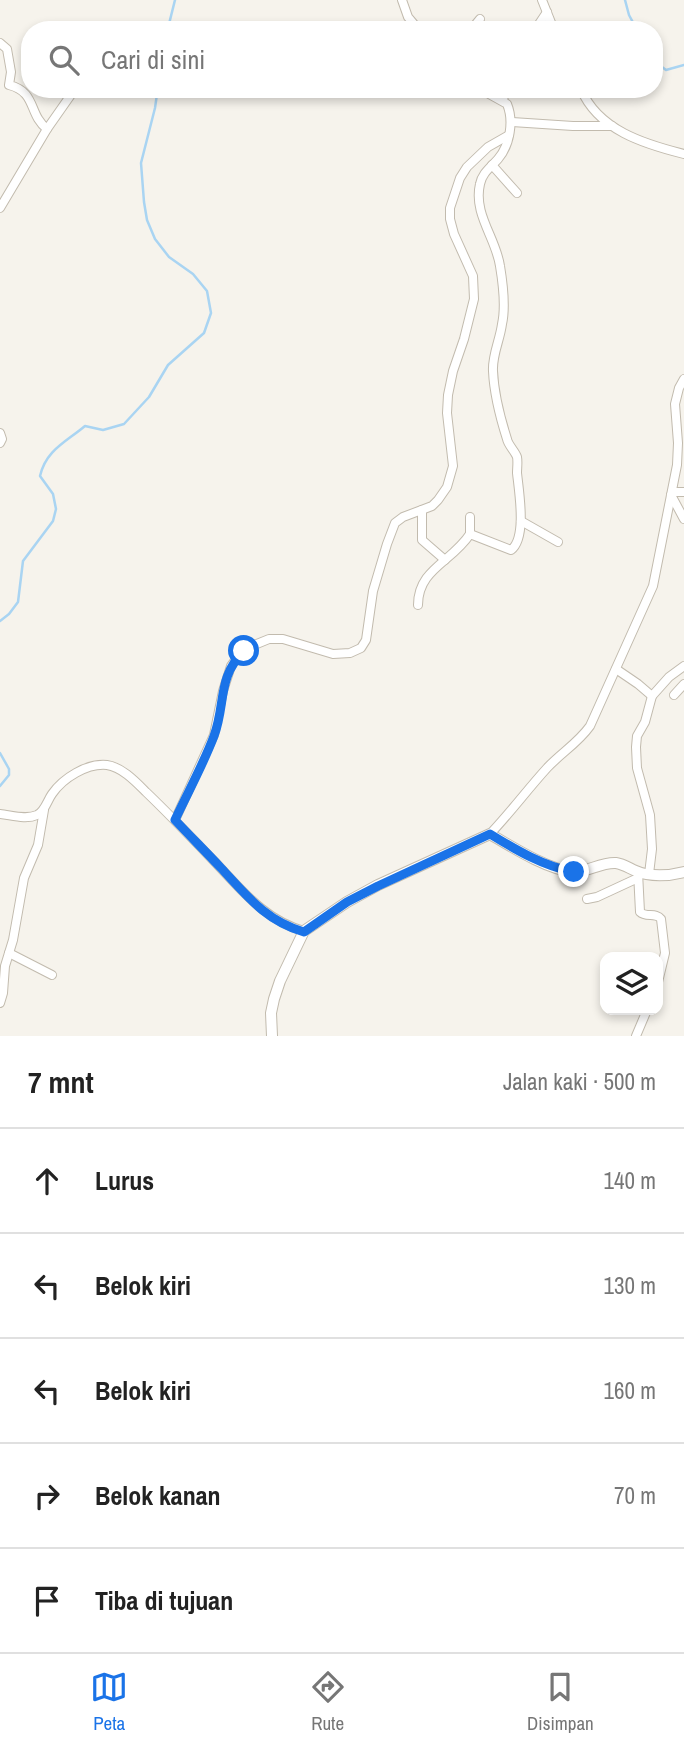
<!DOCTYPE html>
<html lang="id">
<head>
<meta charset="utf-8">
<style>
	:root { --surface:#fff; --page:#f6f6f6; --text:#222; --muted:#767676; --line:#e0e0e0; --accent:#1a73e8 }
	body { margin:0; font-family:"Archivo Narrow",sans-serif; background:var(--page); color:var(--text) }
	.controls { position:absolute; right:21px; bottom:21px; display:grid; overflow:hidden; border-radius:14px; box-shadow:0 4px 10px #0003 }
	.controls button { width:63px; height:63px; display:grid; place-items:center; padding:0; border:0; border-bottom:2px solid var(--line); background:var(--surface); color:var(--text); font:35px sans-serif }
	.stop { position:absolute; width:21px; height:21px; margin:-16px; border:5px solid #1a73e8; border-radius:50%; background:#fff }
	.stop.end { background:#1a73e8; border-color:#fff; box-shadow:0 2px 7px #0008 }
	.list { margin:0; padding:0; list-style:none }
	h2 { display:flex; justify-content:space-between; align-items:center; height:91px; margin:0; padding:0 28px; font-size:30px }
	h2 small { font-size:23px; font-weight:400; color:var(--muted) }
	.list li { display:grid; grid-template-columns:46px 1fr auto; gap:21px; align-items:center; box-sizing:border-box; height:105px; padding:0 28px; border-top:2px solid var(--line) }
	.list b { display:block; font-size:26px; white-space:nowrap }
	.list em { font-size:23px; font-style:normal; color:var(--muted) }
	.icon { flex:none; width:38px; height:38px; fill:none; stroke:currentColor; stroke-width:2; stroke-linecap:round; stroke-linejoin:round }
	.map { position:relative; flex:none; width:684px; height:1036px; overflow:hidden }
	.search { position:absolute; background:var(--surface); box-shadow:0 4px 10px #0003; left:21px; right:21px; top:21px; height:77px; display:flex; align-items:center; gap:18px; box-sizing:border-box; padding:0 24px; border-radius:28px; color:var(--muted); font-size:26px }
	.sheet { height:616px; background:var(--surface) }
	nav { display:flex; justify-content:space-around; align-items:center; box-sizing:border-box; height:98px; border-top:2px solid var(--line); background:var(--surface); font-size:19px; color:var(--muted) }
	nav a { display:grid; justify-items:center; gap:4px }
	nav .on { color:var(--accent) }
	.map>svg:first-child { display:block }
</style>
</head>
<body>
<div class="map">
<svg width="684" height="1036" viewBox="0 0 684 1036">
	<rect width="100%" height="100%" fill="#f6f3ec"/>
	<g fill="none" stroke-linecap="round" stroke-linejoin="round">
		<!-- stream -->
		<g stroke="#a9d4f2" stroke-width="2.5">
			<path d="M 625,0 L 629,15 L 637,30"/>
			<path d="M 163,30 L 169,24 L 175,0"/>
			<path d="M 654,61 L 666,70 L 684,65"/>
			<path d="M 0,621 L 9,614 L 18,602 L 23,561 L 53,521 L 56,509 L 53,494 L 40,476 C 46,450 66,442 85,426 L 103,430 L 124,424 L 149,397 L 168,365 L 204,333 L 211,313 L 207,291 L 193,274 L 169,257 L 155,239 L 147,220 L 144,202 L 141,163 L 155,108 L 157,94 L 156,89"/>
			<path d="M 0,753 L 9,769 L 9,775 L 0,786"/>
		</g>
		<defs>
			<g id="minor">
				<path d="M 402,0 L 408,17 L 419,30"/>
				<path d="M 542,0 L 554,30"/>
				<path d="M 471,30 L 480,19"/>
				<path d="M 535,30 L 547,12"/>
				<path d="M 0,43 L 7,49 L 11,72 L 9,85 C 37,92 28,114 47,129 L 0,208"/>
				<path d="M 581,89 C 598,130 644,144 684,154"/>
				<path d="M 503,101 L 505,89"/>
				<path d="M 512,122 L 573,126 L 612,126"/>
				<path d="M 47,129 L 75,89"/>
				<path d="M 492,165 L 517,193"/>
				<path d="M 0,433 L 2,439 L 0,443"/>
				<path d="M 672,492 L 684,492"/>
				<path d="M 671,495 L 684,519"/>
				<path d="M 422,510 L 422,540 L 445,560"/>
				<path d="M 521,521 L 558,542"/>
				<path d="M 470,534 L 470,517"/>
				<path d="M 418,605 C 418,569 452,562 470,534 L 511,550 C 527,538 519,492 517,473 C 517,468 518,462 517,457 C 515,451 508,445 507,439 C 500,417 494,394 493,371 C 492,355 500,340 502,324 C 506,306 503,284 500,266 C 496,238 473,214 480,184 C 482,173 491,167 498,159 C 510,145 514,121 507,104 L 480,89"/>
				<path d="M 616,669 L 638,684 L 652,696 L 669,677 L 684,666"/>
				<path d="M 674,695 L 684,684"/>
				<path d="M 0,814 C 11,815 26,820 37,815 C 45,811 47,801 52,794 C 63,778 87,763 107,765 C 122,767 136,782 146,792 C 169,814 191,837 213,860 C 241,889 264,920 304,931"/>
				<path d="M 175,820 L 214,735 L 223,691 L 231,666 L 236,659 L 252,646 L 269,639 L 283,639 L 333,654 L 350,653 L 361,648 L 366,640 L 373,591 L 387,544 L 395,523 L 403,517 L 432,506 L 438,500 L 447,487 L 453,466 L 447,413 L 448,395 L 453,371 L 464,339 L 474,299 L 473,276 L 454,234 L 450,219 L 450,208 L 460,178 L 467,167 L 488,147 L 509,135"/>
				<path d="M 490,834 C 510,813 527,790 547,768 C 561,753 578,743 590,726 L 653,586 L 677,465 L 678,443 L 675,404 L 679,388 L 684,379"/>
				<path d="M 638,872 L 640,912 C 646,918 656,912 661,919 L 665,953 L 658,982"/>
				<path d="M 649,874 L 652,849 L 650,815 L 637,768 L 636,747 L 637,736 L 645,722 L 652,696"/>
				<path d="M 587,899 L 597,897 L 638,878"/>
				<path d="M 9,953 L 52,975"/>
				<path d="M 0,1003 L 3,993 L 5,966 L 13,940 L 24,878 L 38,845 L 44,810"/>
				<path d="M 636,1036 L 647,1010"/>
			</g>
			<path id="tertiary" d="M 272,1036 L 271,1013 L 274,999 L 280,981 L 304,931 L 347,902 L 378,885 L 490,834 C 512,847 548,870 574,872 C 588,872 601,862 616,863 C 623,864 629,868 636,871 C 650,877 669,876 684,872"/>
		</defs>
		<!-- minor casing -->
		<use href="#minor" stroke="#c2bbae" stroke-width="10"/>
		<!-- tertiary casing -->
		<use href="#tertiary" stroke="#c2bbae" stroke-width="12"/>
		<!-- minor -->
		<use href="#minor" stroke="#fff" stroke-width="8"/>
		<!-- tertiary -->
		<use href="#tertiary" stroke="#fff" stroke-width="10"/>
	</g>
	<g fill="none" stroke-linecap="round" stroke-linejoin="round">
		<!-- route -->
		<path stroke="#1a73e8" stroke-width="9" d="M 244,651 C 217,677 226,704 214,736 C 203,765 188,792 175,820 C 190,836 206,852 221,868 C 247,896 266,921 304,932 L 347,902 L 378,886 L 490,834 C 516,850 543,866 574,872"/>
	</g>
</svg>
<div class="controls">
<button><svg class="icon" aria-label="layers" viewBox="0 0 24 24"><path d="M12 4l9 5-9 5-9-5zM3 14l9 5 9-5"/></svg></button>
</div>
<div class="stop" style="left:244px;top:651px"></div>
<div class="stop end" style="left:574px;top:872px"></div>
<div class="search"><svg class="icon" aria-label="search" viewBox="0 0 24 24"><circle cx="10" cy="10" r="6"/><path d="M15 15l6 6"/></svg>Cari di sini</div>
</div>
<section class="sheet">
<h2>7 mnt<small>Jalan kaki · 500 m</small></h2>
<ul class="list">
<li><svg class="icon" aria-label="ahead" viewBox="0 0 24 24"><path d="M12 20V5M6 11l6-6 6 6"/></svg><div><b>Lurus</b></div><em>140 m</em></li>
<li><svg class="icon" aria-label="left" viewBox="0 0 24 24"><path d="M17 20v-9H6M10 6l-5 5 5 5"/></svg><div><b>Belok kiri</b></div><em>130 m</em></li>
<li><svg class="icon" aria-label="left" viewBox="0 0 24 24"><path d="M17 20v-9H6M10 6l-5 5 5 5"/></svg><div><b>Belok kiri</b></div><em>160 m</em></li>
<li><svg class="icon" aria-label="right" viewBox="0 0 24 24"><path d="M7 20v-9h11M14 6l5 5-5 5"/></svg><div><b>Belok kanan</b></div><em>70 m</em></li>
<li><svg class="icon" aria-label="arrive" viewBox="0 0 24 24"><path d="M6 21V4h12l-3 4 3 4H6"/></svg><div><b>Tiba di tujuan</b></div></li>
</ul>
</section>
<nav>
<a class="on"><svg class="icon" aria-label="map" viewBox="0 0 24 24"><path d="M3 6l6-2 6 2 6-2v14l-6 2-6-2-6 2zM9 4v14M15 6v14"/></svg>Peta</a>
<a><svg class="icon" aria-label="directions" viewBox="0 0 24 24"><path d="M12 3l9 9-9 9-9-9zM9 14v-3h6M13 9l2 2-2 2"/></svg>Rute</a>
<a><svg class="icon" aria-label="saved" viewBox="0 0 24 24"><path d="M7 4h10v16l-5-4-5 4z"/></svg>Disimpan</a>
</nav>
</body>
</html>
